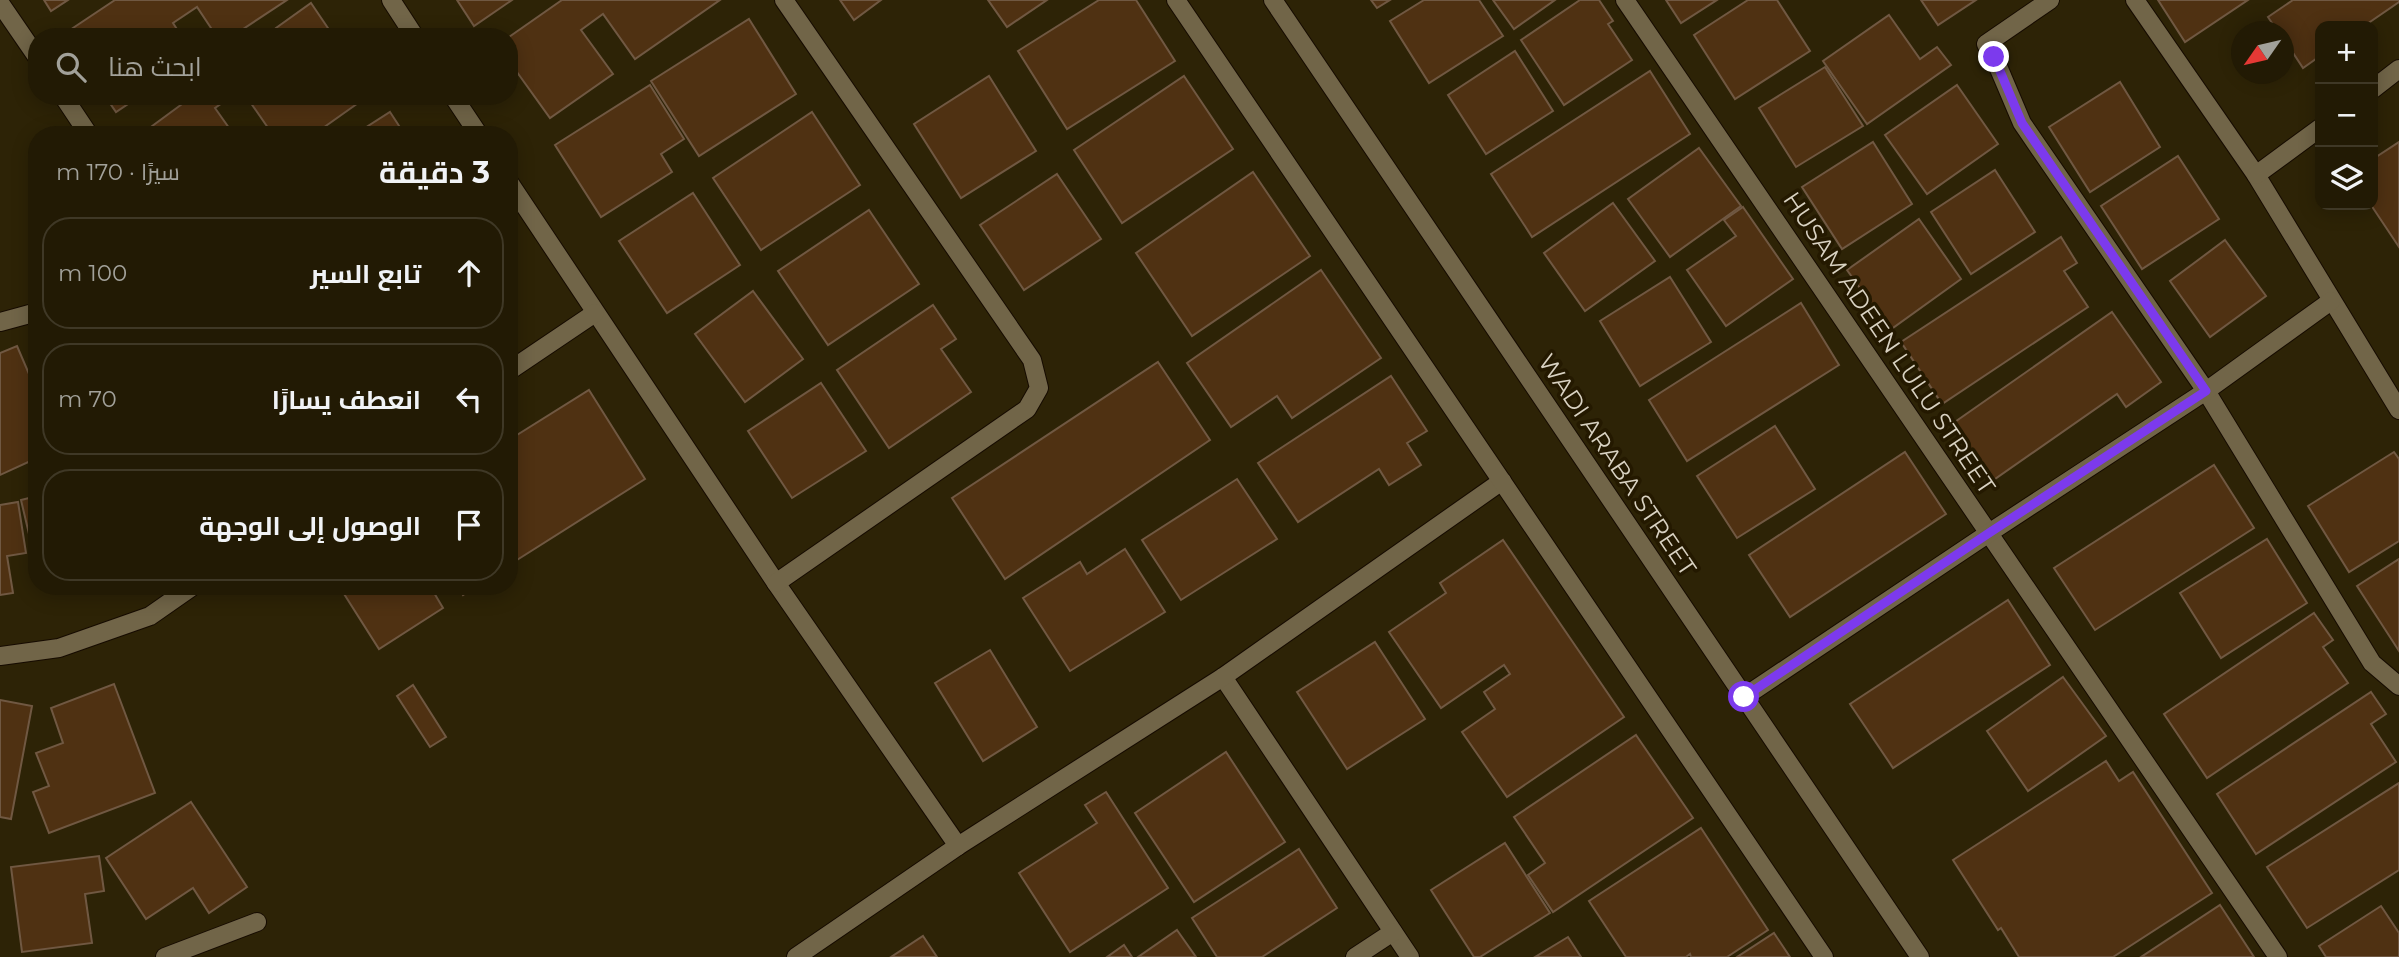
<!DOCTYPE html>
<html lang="ar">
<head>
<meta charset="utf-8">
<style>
	:root { --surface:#221a04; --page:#2a230e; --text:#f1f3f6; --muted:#a2a19a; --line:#3f3826 }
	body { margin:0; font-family:Montserrat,Cairo,sans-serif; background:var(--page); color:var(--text); direction:rtl }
	.controls { position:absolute; right:21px; top:21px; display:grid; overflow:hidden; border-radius:14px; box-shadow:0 4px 18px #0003 }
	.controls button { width:63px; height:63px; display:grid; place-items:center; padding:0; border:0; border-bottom:2px solid var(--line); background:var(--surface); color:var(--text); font:35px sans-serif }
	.compass { position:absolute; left:2231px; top:21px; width:63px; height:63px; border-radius:50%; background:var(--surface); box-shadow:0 4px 18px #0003; rotate:236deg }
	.stop { position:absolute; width:21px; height:21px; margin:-16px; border:5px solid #7c3aed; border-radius:50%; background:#fff }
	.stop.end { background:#7c3aed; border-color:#fff; box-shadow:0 2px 7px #0008 }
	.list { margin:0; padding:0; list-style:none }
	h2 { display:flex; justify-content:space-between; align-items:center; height:91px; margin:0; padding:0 28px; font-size:30px }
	h2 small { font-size:23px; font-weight:400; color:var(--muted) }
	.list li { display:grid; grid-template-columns:46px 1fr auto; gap:21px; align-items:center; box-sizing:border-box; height:112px; margin:0 14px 14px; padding:0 14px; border:2px solid var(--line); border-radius:28px }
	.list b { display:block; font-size:26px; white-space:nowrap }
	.list em { font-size:23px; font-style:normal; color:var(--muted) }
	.icon { flex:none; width:38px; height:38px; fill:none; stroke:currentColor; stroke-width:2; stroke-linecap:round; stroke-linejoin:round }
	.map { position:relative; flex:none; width:2399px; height:957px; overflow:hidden; direction:ltr }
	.search { position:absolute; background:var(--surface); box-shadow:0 4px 18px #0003; left:28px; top:28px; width:490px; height:77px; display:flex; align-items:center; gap:18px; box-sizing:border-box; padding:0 24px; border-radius:28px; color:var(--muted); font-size:26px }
	.panel { position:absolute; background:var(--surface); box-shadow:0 4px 18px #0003; left:28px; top:126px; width:490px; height:469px; border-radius:28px; direction:rtl }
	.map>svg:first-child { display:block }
</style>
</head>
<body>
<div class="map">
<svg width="2399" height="957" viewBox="0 0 2399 957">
	<rect width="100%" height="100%" fill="#2d2306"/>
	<!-- building -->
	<g fill="#4f3112" stroke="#705842" stroke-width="2">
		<path d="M 44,0 L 68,0 L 51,11 Z"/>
		<path d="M 115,0 L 287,0 L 231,37 L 217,37 L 197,7 L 173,23 L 182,37 L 66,37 L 64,34 Z"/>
		<path d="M 457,0 L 512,0 L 474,26 Z"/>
		<path d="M 562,0 L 720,0 L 635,59 L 603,14 L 581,30 L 613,74 L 550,118 L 509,61 L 509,37 Z"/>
		<path d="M 840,0 L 881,0 L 854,20 Z"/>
		<path d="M 988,0 L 1047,0 L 1007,27 Z"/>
		<path d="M 1099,0 L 1136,0 L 1175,61 L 1067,129 L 1018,51 Z"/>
		<path d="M 1371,0 L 1390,0 L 1377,8 Z"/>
		<path d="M 1424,0 L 1479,0 L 1503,36 L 1429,83 L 1390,21 Z"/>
		<path d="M 1493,0 L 1555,0 L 1514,29 Z"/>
		<path d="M 1580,0 L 1599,0 L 1613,21 L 1608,24 L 1632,60 L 1564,105 L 1521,40 Z"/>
		<path d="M 1666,0 L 1717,0 L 1681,23 Z"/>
		<path d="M 1748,0 L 1777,0 L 1810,51 L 1735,99 L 1694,35 Z"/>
		<path d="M 1921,0 L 1976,0 L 1938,25 Z"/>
		<path d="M 2158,0 L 2248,0 L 2185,42 Z"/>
		<path d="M 2293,0 L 2399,0 L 2399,2 L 2364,26 L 2320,26 L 2320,56 L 2303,68 L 2284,39 L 2284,32 L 2278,32 L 2268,17 Z"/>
		<path d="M 311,3 L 334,37 L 282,37 L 276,28 Z"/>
		<path d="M 1889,15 L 1920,59 L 1937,47 L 1951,65 L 1867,124 L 1823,61 Z"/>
		<path d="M 749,19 L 796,94 L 699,156 L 651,81 Z"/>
		<path d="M 1515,51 L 1553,111 L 1486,154 L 1448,95 Z"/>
		<path d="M 1825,67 L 1863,126 L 1796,167 L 1759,108 Z"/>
		<path d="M 1650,71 L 1690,134 L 1532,237 L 1491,174 Z"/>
		<path d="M 989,76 L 1036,151 L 961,198 L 914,124 Z"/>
		<path d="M 1184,76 L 1233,149 L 1122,223 L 1074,150 Z"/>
		<path d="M 2120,82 L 2160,147 L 2090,192 L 2049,127 Z"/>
		<path d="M 650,85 L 684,139 L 661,154 L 672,172 L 601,217 L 555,145 Z"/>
		<path d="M 1957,85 L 1998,144 L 1927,194 L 1885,135 Z"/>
		<path d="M 105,96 L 140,96 L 116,112 Z"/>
		<path d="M 193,96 L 221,96 L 225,101 L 215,108 L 234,135 L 140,135 Z"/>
		<path d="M 246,96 L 368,96 L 313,135 L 273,135 Z"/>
		<path d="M 390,112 L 405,135 L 354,135 Z"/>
		<path d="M 812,112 L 860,185 L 761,250 L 713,178 Z"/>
		<path d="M 1873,142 L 1912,204 L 1842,249 L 1802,187 Z"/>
		<path d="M 2399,142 L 2399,247 L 2371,205 L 2373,159 Z"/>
		<path d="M 1699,148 L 1741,206 L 1670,257 L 1628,199 Z"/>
		<path d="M 2178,156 L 2219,219 L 2142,269 L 2101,206 Z"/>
		<path d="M 1995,170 L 2035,232 L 1971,274 L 1931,212 Z"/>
		<path d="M 1253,172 L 1310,256 L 1192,336 L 1136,253 Z"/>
		<path d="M 1057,174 L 1101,239 L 1024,290 L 980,225 Z"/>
		<path d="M 693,193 L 740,265 L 667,313 L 619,241 Z"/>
		<path d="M 1613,203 L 1655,261 L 1585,311 L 1544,253 Z"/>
		<path d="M 1743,207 L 1793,279 L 1726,326 L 1687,270 L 1736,236 L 1724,220 Z"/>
		<path d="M 869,210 L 919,284 L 828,345 L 778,271 Z"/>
		<path d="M 1919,219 L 1961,279 L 1890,330 L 1847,270 Z"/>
		<path d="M 2061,237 L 2077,263 L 2064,271 L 2088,307 L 1942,404 L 1901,342 Z"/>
		<path d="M 2225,240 L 2266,296 L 2210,337 L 2170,281 Z"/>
		<path d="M 1321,270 L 1381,358 L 1292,418 L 1277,396 L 1231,427 L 1187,363 Z"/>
		<path d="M 1670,277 L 1711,342 L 1640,386 L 1600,321 Z"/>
		<path d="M 753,291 L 803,359 L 745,402 L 695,334 Z"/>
		<path d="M 1801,303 L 1839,365 L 1687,461 L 1649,400 Z"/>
		<path d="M 933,305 L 956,339 L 941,349 L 971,392 L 889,448 L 837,370 Z"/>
		<path d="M 2112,312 L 2161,382 L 2126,407 L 2117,394 L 1992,481 L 1952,424 Z"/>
		<path d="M 17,346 L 29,374 L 37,371 L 37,458 L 0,475 L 0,353 Z"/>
		<path d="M 1158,362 L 1210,440 L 1005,579 L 952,498 Z"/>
		<path d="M 1391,376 L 1427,431 L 1407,443 L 1421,465 L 1389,485 L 1379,469 L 1298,522 L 1258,463 Z"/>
		<path d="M 821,383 L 866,451 L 792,498 L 748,431 Z"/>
		<path d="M 589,390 L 645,479 L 509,565 L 509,440 Z"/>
		<path d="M 1775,426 L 1815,489 L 1737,538 L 1697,476 Z"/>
		<path d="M 1905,452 L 1946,514 L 1790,617 L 1749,555 Z"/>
		<path d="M 2394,452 L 2399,459 L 2399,541 L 2349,572 L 2308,506 Z"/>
		<path d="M 2214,465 L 2254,528 L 2095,630 L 2054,568 Z"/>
		<path d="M 1237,479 L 1277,539 L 1181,600 L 1142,540 Z"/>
		<path d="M 37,496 L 37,568 L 21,500 Z"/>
		<path d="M 18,502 L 26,553 L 7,556 L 13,593 L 0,595 L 0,505 Z"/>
		<path d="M 2267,539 L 2307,603 L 2221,658 L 2180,593 Z"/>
		<path d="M 1503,540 L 1624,717 L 1507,797 L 1462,732 L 1495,709 L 1484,692 L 1510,674 L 1504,665 L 1441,708 L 1389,632 L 1446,593 L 1440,583 Z"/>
		<path d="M 1125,549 L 1165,612 L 1070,671 L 1023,598 L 1080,562 L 1087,574 Z"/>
		<path d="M 2399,559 L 2399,651 L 2357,586 Z"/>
		<path d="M 339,586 L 430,586 L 443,608 L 379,649 Z"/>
		<path d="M 457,586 L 476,586 L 463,595 Z"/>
		<path d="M 2008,600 L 2050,665 L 1893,768 L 1850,704 Z"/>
		<path d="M 2314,613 L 2333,640 L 2323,647 L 2348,683 L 2207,778 L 2164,714 Z"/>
		<path d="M 1375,642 L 1425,719 L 1347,769 L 1297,692 Z"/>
		<path d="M 990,650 L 1037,727 L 983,761 L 935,683 Z"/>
		<path d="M 2063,677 L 2106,736 L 2028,791 L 1987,731 Z"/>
		<path d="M 114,684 L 155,793 L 49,833 L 33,792 L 49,786 L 36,753 L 63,743 L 51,708 Z"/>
		<path d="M 413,685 L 446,737 L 430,747 L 397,696 Z"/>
		<path d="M 2371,692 L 2386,714 L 2371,724 L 2396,762 L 2256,854 L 2217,794 Z"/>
		<path d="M 0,700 L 32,706 L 11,819 L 0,817 Z"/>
		<path d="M 1636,735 L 1693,818 L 1553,912 L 1528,875 L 1545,863 L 1514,817 Z"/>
		<path d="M 1226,752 L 1285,842 L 1194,902 L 1135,813 Z"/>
		<path d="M 2106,761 L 2119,781 L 2133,772 L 2212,893 L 2113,957 L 2019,957 L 2001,928 L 1998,930 L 1953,860 Z"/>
		<path d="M 2399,783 L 2399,870 L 2307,928 L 2267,867 Z"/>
		<path d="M 1106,792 L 1168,888 L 1070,952 L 1019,873 L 1097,823 L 1085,805 Z"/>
		<path d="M 191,802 L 247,887 L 209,913 L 193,888 L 146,919 L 106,858 Z"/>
		<path d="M 1701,828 L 1768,930 L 1727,957 L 1691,957 L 1690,954 L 1686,957 L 1626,957 L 1589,901 Z"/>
		<path d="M 1505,843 L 1550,913 L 1480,957 L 1474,957 L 1431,890 Z"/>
		<path d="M 1299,849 L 1337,908 L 1262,957 L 1217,957 L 1192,918 Z"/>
		<path d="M 99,856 L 104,891 L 85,894 L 92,943 L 22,952 L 11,867 Z"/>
		<path d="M 2220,905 L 2254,957 L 2141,957 Z"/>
		<path d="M 2381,906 L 2399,933 L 2399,957 L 2326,957 L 2319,946 Z"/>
		<path d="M 1177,930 L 1196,957 L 1138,957 Z"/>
		<path d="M 1774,933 L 1790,957 L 1737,957 Z"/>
		<path d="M 923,936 L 937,957 L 891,957 Z"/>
		<path d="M 1568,937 L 1581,957 L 1535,957 Z"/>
		<path d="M 1124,945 L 1132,957 L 1107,957 Z"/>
	</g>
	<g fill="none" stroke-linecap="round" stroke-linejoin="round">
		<defs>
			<g id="street">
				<path d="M 391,0 L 415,37"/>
				<path d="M 1625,0 L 2278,957"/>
				<path d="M 2050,0 L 1986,44 L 1994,57 L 2022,123 L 2206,391 L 2372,663 L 2399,686"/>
				<path d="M 2135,0 L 2256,175 L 2399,410"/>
				<path d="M 0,3 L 37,57"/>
				<path d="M 2373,89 L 2399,69"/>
				<path d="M 63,96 L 89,135"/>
				<path d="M 453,96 L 479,135"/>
				<path d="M 2256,175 L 2320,128"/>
				<path d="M 509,182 L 776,583 L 958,846"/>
				<path d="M 0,322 L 37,312"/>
				<path d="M 509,371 L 595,313"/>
				<path d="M 776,583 L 1027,409 L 1039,388 L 1032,360 L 784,0"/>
				<path d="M 0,656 L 59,648 L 150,616 L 193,586"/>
				<path d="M 1223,677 L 1410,957"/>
				<path d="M 1744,697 L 1989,533 L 2206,391 L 2331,301"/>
				<path d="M 165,957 L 257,922"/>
				<path d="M 796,957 L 958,846 L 1223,677 L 1502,481"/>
				<path d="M 1355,957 L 1393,932"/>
			</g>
			<g id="secondary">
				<path d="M 1176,0 L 1824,957"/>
				<path d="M 1273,0 L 1920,957"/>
			</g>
		</defs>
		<!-- street casing -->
		<use href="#street" stroke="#160b00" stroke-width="20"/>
		<!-- secondary casing -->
		<use href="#secondary" stroke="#160b00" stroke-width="20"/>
		<!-- street -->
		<use href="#street" stroke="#716548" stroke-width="18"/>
		<!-- secondary -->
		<use href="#secondary" stroke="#716548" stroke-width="18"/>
	</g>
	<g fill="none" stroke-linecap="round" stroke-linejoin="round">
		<!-- route -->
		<path stroke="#7c3aed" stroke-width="9" d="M 1744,697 L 1989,533 L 2206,391 L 2022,123 L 1994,57"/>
	</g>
	<g text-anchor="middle" stroke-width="7" stroke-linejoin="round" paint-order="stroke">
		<!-- street labels -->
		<g font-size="24" fill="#d9d2c2" stroke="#241900">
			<text transform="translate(1889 343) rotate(56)" y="8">HUSAM ADEEN LULU STREET</text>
			<text transform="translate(1617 465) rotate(56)" y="8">WADI ARABA STREET</text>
		</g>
	</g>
</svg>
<div class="controls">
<button>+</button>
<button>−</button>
<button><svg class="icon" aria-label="layers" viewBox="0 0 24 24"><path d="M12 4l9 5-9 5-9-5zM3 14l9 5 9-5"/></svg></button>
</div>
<svg class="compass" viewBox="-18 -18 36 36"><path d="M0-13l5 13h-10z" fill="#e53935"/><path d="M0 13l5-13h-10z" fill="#a2a19a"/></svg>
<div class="stop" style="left:1744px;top:697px"></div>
<div class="stop end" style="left:1994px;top:57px"></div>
<div class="search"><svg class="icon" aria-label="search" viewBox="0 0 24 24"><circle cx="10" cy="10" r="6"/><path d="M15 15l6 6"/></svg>ابحث هنا</div>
<section class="panel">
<h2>3 دقيقة<small>سيرًا · 170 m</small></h2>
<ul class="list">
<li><svg class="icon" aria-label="ahead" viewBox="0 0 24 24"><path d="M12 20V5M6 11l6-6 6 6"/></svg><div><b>تابع السير</b></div><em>100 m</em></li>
<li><svg class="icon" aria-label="left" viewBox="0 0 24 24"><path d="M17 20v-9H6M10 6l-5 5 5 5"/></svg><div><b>انعطف يسارًا</b></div><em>70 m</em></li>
<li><svg class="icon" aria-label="arrive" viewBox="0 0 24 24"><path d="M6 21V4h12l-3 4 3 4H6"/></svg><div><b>الوصول إلى الوجهة</b></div></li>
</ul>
</section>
</div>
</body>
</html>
